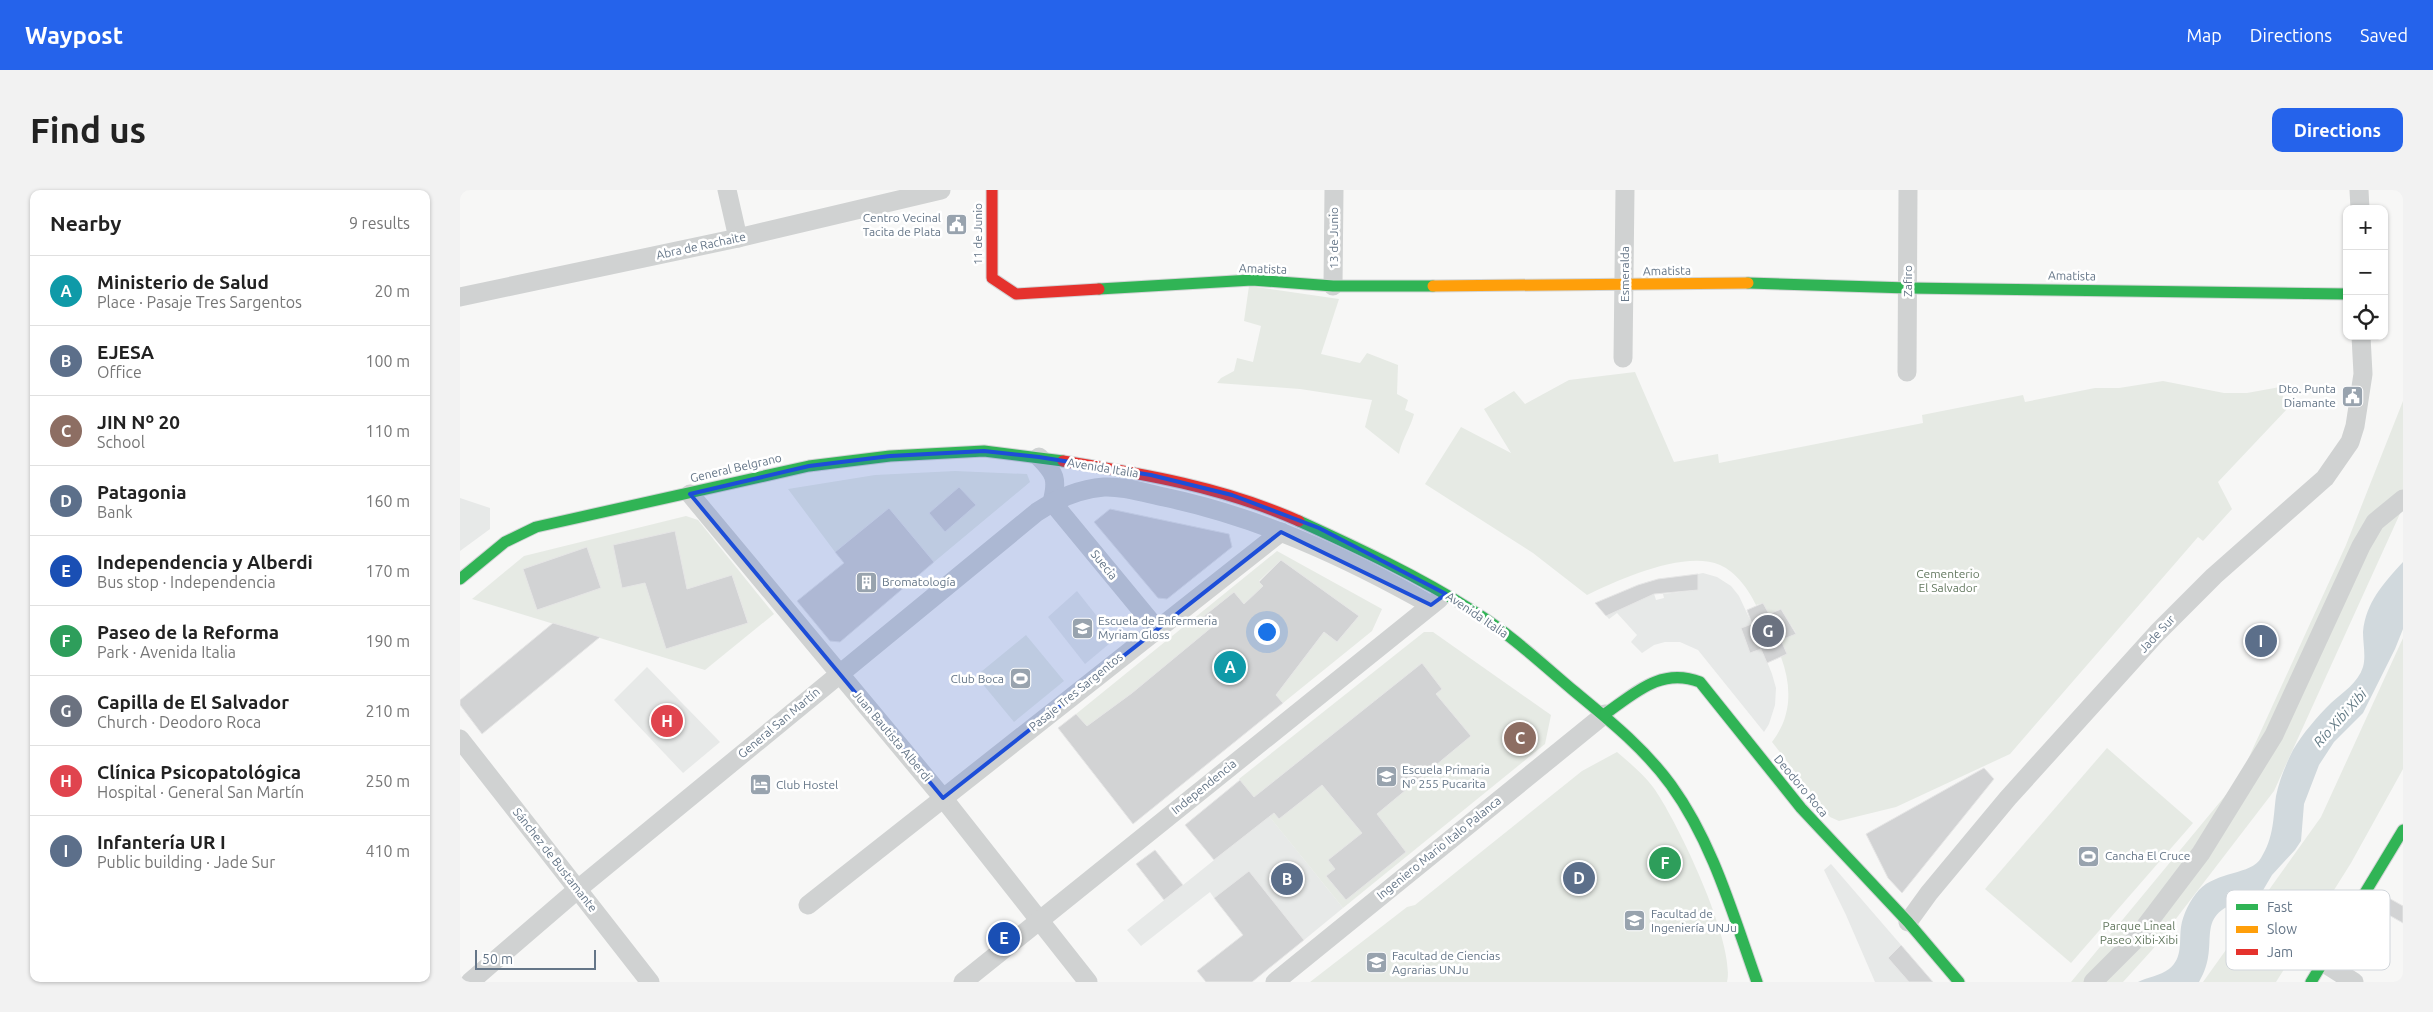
<!DOCTYPE html>
<html lang="en">
<head>
<meta charset="utf-8">
<style>
	:root { --surface:#fff; --page:#f2f2f2; --text:#222; --muted:#767676; --line:#e0e0e0; --accent:#2563eb }
	body { margin:0; font-family:Ubuntu,sans-serif; background:var(--page); color:var(--text) }
	.controls { position:absolute; right:15px; top:15px; display:grid; overflow:hidden; border-radius:10px; box-shadow:0 1px 4px #0004 }
	.controls button { width:45px; height:45px; display:grid; place-items:center; padding:0; border:0; border-bottom:1px solid var(--line); background:var(--surface); color:var(--text); font:25px sans-serif }
	.scale { position:absolute; left:15px; bottom:12px; width:121px; box-sizing:border-box; padding-left:5px; border:2px solid #657688; border-top:0; font-size:14px; line-height:18px; white-space:nowrap; color:#657688; -webkit-text-stroke:4px #fff; paint-order:stroke }
	.you { position:absolute; left:806px; top:441px; width:18px; height:18px; margin:-12px; border:4px solid #fff; border-radius:50%; background:#1a73e8; box-shadow:0 0 0 8px #1a73e833 }
	.badge { display:grid; place-items:center; width:32px; height:32px; border-radius:50%; background:var(--accent); color:#fff; font-size:16px; font-weight:700 }
	.pin { position:absolute; translate:-50% -50%; border:2px solid #fff; box-shadow:0 1px 5px #0006 }
	.list { margin:0; padding:0; list-style:none }
	h2 { display:flex; justify-content:space-between; align-items:center; height:65px; margin:0; padding:0 20px; font-size:21px }
	h2 small { font-size:16px; font-weight:400; color:var(--muted) }
	.list li { display:grid; grid-template-columns:32px 1fr auto; gap:15px; align-items:center; box-sizing:border-box; height:70px; padding:0 20px; border-top:1px solid var(--line) }
	.list b { display:block; font-size:19px; white-space:nowrap }
	.list p { margin:0; font-size:16px; white-space:nowrap; color:var(--muted) }
	.list em { font-size:16px; font-style:normal; color:var(--muted) }
	.icon { flex:none; width:28px; height:28px; fill:none; stroke:currentColor; stroke-width:2; stroke-linecap:round; stroke-linejoin:round }
	.map { position:relative; flex:none; width:1943px; height:792px; overflow:hidden; border-radius:10px }
	header { display:flex; align-items:center; gap:30px; box-sizing:border-box; height:70px; padding:0 25px; background:var(--accent); color:#fff }
	header strong { font-size:24px }
	nav { display:flex; gap:28px; margin-inline-start:auto; font-size:18px }
	.intro { display:flex; align-items:center; justify-content:space-between; box-sizing:border-box; height:120px; padding:0 30px }
	h1 { margin:0; font-size:35px }
	.button { padding:12px 22px; border-radius:10px; background:var(--accent); color:#fff; font-size:18px; font-weight:700 }
	main { display:flex; gap:30px; padding:0 30px }
	aside { flex:1; background:var(--surface); border-radius:10px; box-shadow:0 1px 4px #0004 }
	.map>svg:first-child { display:block }
</style>
</head>
<body>
<header>
<strong>Waypost</strong>
<nav><a>Map</a><a>Directions</a><a>Saved</a></nav>
</header>
<div class="intro"><h1>Find us</h1><a class="button">Directions</a></div>
<main>
<aside>
<h2>Nearby<small>9 results</small></h2>
<ul class="list">
<li><span class="badge" style="background:#0f9aa8">A</span><div><b>Ministerio de Salud</b><p>Place · Pasaje Tres Sargentos</p></div><em>20 m</em></li>
<li><span class="badge" style="background:#5c6f8a">B</span><div><b>EJESA</b><p>Office</p></div><em>100 m</em></li>
<li><span class="badge" style="background:#8d6e63">C</span><div><b>JIN Nº 20</b><p>School</p></div><em>110 m</em></li>
<li><span class="badge" style="background:#5c6f8a">D</span><div><b>Patagonia</b><p>Bank</p></div><em>160 m</em></li>
<li><span class="badge" style="background:#1a4fb4">E</span><div><b>Independencia y Alberdi</b><p>Bus stop · Independencia</p></div><em>170 m</em></li>
<li><span class="badge" style="background:#2e9e5b">F</span><div><b>Paseo de la Reforma</b><p>Park · Avenida Italia</p></div><em>190 m</em></li>
<li><span class="badge" style="background:#6b7280">G</span><div><b>Capilla de El Salvador</b><p>Church · Deodoro Roca</p></div><em>210 m</em></li>
<li><span class="badge" style="background:#e0444e">H</span><div><b>Clínica Psicopatológica</b><p>Hospital · General San Martín</p></div><em>250 m</em></li>
<li><span class="badge" style="background:#5c6f8a">I</span><div><b>Infantería UR I</b><p>Public building · Jade Sur</p></div><em>410 m</em></li>
</ul>
</aside>
<div class="map">
<svg width="1943" height="792" viewBox="0 0 1943 792">
	<rect width="100%" height="100%" fill="#f7f7f6"/>
	<!-- built -->
	<g fill="#e7e9e8">
		<path d="M 0,308 L 30,318 L 30,339 L 0,361 Z"/>
		<path d="M 1243,383 L 1257,387 L 1271,396 L 1279,406 L 1292,434 L 1281,438 L 1291,462 L 1302,459 L 1312,484 L 1316,498 L 1315,515 L 1309,534 L 1304,542 L 1238,460 L 1220,452 L 1205,452 L 1194,455 L 1182,463 L 1171,452 L 1177,445 L 1157,423 L 1149,429 L 1143,422 L 1181,409 L 1176,396 L 1190,391 L 1196,410 L 1204,408 L 1203,404 L 1238,400 L 1238,384 Z"/>
		<path d="M 617,401 L 655,449 L 625,474 L 588,427 Z"/>
		<path d="M 187,477 L 260,552 L 223,583 L 154,510 Z"/>
		<path d="M 809,626 L 883,718 L 844,750 L 789,681 L 754,708 L 750,702 L 681,756 L 667,740 Z"/>
		<path d="M 1371,674 L 1441,755 L 1428,768 L 1449,792 L 1415,792 L 1386,725 L 1364,680 Z"/>
	</g>
	<!-- green -->
	<g fill="#e6eae4">
		<path d="M 789,96 L 879,109 L 861,164 L 900,173 L 907,163 L 938,175 L 937,204 L 948,210 L 945,220 L 954,224 C 950,239 942,249 939,264 L 905,237 L 912,210 L 840,199 L 757,193 L 761,188 L 774,181 L 777,168 L 793,172 L 801,136 L 784,131 Z"/>
		<path d="M 1175,182 L 1214,272 L 1258,264 L 1259,273 L 1463,233 L 1462,225 L 1563,205 L 1565,212 L 1635,198 L 1659,198 L 1703,191 L 1764,203 L 1787,203 L 1820,197 L 1827,219 L 1758,292 L 1772,319 L 1743,351 L 1738,347 L 1550,564 L 1436,617 L 1379,631 L 1370,627 L 1312,552 C 1332,526 1332,497 1321,467 L 1326,464 L 1321,450 L 1336,443 L 1321,419 L 1309,424 L 1303,413 L 1296,415 C 1289,400 1276,382 1260,375 C 1225,360 1160,389 1127,405 L 1073,363 L 965,294 L 1001,237 L 1051,263 L 1024,219 L 1054,201 L 1065,214 L 1109,190 Z"/>
		<path d="M 1943,211 L 1943,317 L 1814,601 L 1692,760 L 1663,792 L 1611,792 L 1779,589 L 1886,355 Z"/>
		<path d="M 495,281 L 567,284 L 570,292 L 474,372 L 429,318 L 375,362 L 328,299 L 415,285 Z"/>
		<path d="M 226,326 L 238,330 L 314,424 L 245,480 L 12,409 L 64,366 Z"/>
		<path d="M 817,361 L 922,419 L 912,441 L 823,513 L 816,505 L 864,442 L 877,452 L 899,426 L 821,370 L 799,391 L 803,396 L 784,414 L 774,402 L 744,426 L 753,436 L 672,503 L 627,536 L 616,524 Z"/>
		<path d="M 964,442 L 973,442 L 1091,525 L 1085,554 L 883,718 L 779,589 Z"/>
		<path d="M 566,445 L 604,491 L 554,532 L 516,486 Z"/>
		<path d="M 1943,448 L 1943,579 L 1891,673 L 1816,792 L 1743,792 L 1861,627 Z"/>
		<path d="M 1647,558 L 1733,633 L 1611,773 L 1525,699 Z"/>
		<path d="M 1157,562 C 1170,573 1183,584 1193,597 C 1217,630 1276,754 1267,792 L 850,792 L 947,717 L 955,715 L 1122,581 Z"/>
	</g>
	<!-- water -->
	<path fill="#d1d9dd" d="M 1943,372 L 1943,439 L 1935,459 L 1903,523 L 1874,552 L 1859,575 L 1844,614 L 1841,651 L 1835,660 L 1812,685 L 1799,707 C 1724,721 1765,750 1739,792 L 1678,792 C 1688,787 1700,786 1709,779 C 1723,768 1719,752 1721,737 C 1723,724 1730,710 1739,700 C 1757,681 1791,685 1801,668 C 1814,647 1813,629 1816,606 C 1819,591 1826,574 1833,560 C 1843,543 1857,527 1871,513 C 1883,502 1898,493 1903,477 C 1906,467 1903,453 1903,442 C 1906,412 1923,394 1943,372 Z"/>
	<!-- building -->
	<g fill="#d2d3d4" stroke="#e6e6e6">
		<path d="M 499,297 L 516,315 L 485,342 L 469,323 Z"/>
		<path d="M 429,318 L 474,372 L 380,452 L 370,451 L 337,411 L 384,373 L 375,362 Z"/>
		<path d="M 650,319 L 769,344 L 772,357 L 707,409 L 698,408 L 634,332 Z"/>
		<path d="M 215,341 L 227,399 L 272,385 L 288,433 L 206,459 L 185,393 L 162,398 L 153,355 Z"/>
		<path d="M 127,357 L 141,398 L 77,420 L 63,379 Z"/>
		<path d="M 821,370 L 899,426 L 877,452 L 864,442 L 816,505 L 823,513 L 673,634 L 598,538 L 616,524 L 627,536 L 672,503 L 753,436 L 744,426 L 774,402 L 784,414 L 803,396 L 799,392 Z"/>
		<path d="M 1238,384 L 1238,400 L 1194,404 L 1146,426 L 1135,413 L 1178,395 L 1198,389 Z"/>
		<path d="M 1303,413 L 1309,424 L 1321,419 L 1336,444 L 1321,450 L 1327,464 L 1307,473 L 1301,459 L 1290,463 L 1281,438 L 1292,434 L 1287,420 Z"/>
		<path d="M 93,433 L 140,447 L 22,544 L 0,515 L 0,510 Z"/>
		<path d="M 962,473 L 982,499 L 976,504 L 1011,546 L 917,624 L 946,662 L 886,710 L 866,686 L 875,679 L 868,670 L 902,643 L 862,595 L 819,629 L 814,623 L 754,670 L 725,635 L 780,590 L 794,607 Z"/>
		<path d="M 1066,532 L 1077,545 L 1056,564 L 1044,551 Z"/>
		<path d="M 1524,578 L 1534,589 L 1442,703 L 1428,688 L 1406,644 Z"/>
		<path d="M 695,660 L 723,695 L 704,710 L 676,674 Z"/>
		<path d="M 789,681 L 844,750 L 792,792 L 746,792 L 737,781 L 783,745 L 754,708 Z"/>
		<path d="M 1927,707 L 1943,716 L 1943,733 L 1920,720 Z"/>
		<path d="M 1441,755 L 1473,792 L 1449,792 L 1428,768 Z"/>
	</g>
	<g fill="none" stroke-linecap="round" stroke-linejoin="round">
		<defs>
			<g id="fast">
				<path d="M 1288,93 L 1448,98 L 1887,104"/>
				<path d="M 639,99 L 792,90 L 873,96 L 973,96"/>
				<path d="M 839,331 C 898,358 958,386 1013,421 C 1049,443 1081,473 1114,501 C 1149,530 1184,558 1211,595 C 1253,653 1273,725 1297,792"/>
				<path d="M 0,389 L 45,352 L 76,337 L 349,276 L 430,266 L 524,261 L 603,271"/>
				<path d="M 1145,524 C 1175,503 1201,477 1240,492 L 1341,618 L 1448,732 L 1499,792"/>
				<path d="M 1851,792 L 1943,640"/>
			</g>
			<path id="slow" d="M 973,96 L 1288,93"/>
			<g id="jam">
				<path d="M 532,0 L 532,88 L 556,104 L 639,99"/>
				<path d="M 603,271 C 684,284 763,297 839,331"/>
			</g>
		</defs>
		<!-- fast casing -->
		<use href="#fast" stroke="#d2d4d5" stroke-width="13"/>
		<!-- slow casing -->
		<use href="#slow" stroke="#d2d4d5" stroke-width="13"/>
		<!-- jam casing -->
		<use href="#jam" stroke="#d2d4d5" stroke-width="13"/>
		<!-- street -->
		<g stroke="#d0d2d2" stroke-width="19">
			<path d="M 267,0 L 278,48"/>
			<path d="M 1899,0 L 1900,19"/>
			<path d="M 873,96 L 874,0"/>
			<path d="M 0,107 L 278,48 L 481,0"/>
			<path d="M 1163,168 L 1165,0"/>
			<path d="M 1447,182 L 1448,0"/>
			<path d="M 579,267 C 595,283 598,289 592,312"/>
			<path d="M 230,304 L 483,608 L 628,792"/>
			<path d="M 592,312 L 696,438"/>
			<path d="M 0,549 L 190,792"/>
			<path d="M 348,715 L 821,342"/>
			<path d="M 1448,732 L 1469,703 L 1548,608 L 1697,443 L 1754,386 L 1865,288 L 1890,252 L 1895,236 L 1903,184 L 1901,146"/>
			<path d="M 1864,773 L 1894,792"/>
			<path d="M 10,792 L 118,699 L 577,322 C 598,308 619,299 644,297 C 664,296 685,303 704,307 C 799,327 886,367 971,415"/>
			<path d="M 503,792 L 979,409"/>
			<path d="M 815,792 L 1145,524"/>
			<path d="M 1633,792 L 1675,750 L 1741,663 L 1814,545 L 1901,356 L 1915,332 L 1943,309"/>
		</g>
		<!-- fast -->
		<use href="#fast" stroke="#30b455" stroke-width="11"/>
		<!-- slow -->
		<use href="#slow" stroke="#ff9f0a" stroke-width="11"/>
		<!-- jam -->
		<use href="#jam" stroke="#e5322d" stroke-width="11"/>
	</g>
	<!-- marked area -->
	<path fill="#1d4ed8" fill-opacity="0.2" stroke="#1d4ed8" stroke-width="4" stroke-linejoin="round" d="M 524,261 L 579,267 L 691,285 L 772,305 L 859,338 L 986,404 L 971,415 L 821,342 L 483,608 L 230,304 L 349,276 L 430,266 Z"/>
	<!-- icons -->
	<defs>
		<symbol id="civic-square" viewBox="-11 -11 22 22"><rect x="-9" y="-9" width="18" height="18" rx="4" fill="#98a3ae" stroke="#fff"/><path d="M-.6-6.5H3V-4.5H.6V-3L4-1V1h2V6H-6V1h2V-1L-.6-3ZM-1.2 2.5V6h2.4V2.5Z" fill="#fff"/></symbol>
		<symbol id="building-square" viewBox="-11 -11 22 22"><rect x="-9" y="-9" width="18" height="18" rx="4" fill="#98a3ae" stroke="#fff"/><path d="M-4-6H4V6H1V3H-1V6H-4ZM-2.5-4.3h1.7v1.8h-1.7ZM.8-4.3h1.7v1.8H.8ZM-2.5-1h1.7V.8h-1.7ZM.8-1h1.7V.8H.8Z" fill="#fff"/></symbol>
		<symbol id="university-square" viewBox="-11 -11 22 22"><rect x="-9" y="-9" width="18" height="18" rx="4" fill="#98a3ae" stroke="#fff"/><path d="M0-5L7-2L0 1L-7-2ZM-4 1L0 2.5L4 1V4Q0 6-4 4Z" fill="#fff"/></symbol>
		<symbol id="stadium-square" viewBox="-11 -11 22 22"><rect x="-9" y="-9" width="18" height="18" rx="4" fill="#98a3ae" stroke="#fff"/><path d="M0-5a6.5 5 0 1 0 0 10a6.5 5 0 1 0 0-10ZM-3.5-1.8h7v3.6h-7Z" fill="#fff"/></symbol>
		<symbol id="school-square" viewBox="-11 -11 22 22"><rect x="-9" y="-9" width="18" height="18" rx="4" fill="#98a3ae" stroke="#fff"/><path d="M0-5L7-2L0 1L-7-2ZM-4 1L0 2.5L4 1V4Q0 6-4 4Z" fill="#fff"/></symbol>
		<symbol id="hotel-square" viewBox="-11 -11 22 22"><rect x="-9" y="-9" width="18" height="18" rx="4" fill="#98a3ae" stroke="#fff"/><path d="M-6-4.5h1.5V1H6V5H4.5V3h-9V5H-6ZM-4 0a1.8 1.8 0 1 1 3.6 0ZM.5 0V-2.5h3Q6-2.5 6 0Z" fill="#fff"/></symbol>
	</defs>
	<g fill-rule="evenodd">
		<use href="#civic-square" x="484" y="22" width="25" height="25"/>
		<use href="#civic-square" x="1880" y="194" width="25" height="25"/>
		<use href="#building-square" x="394" y="380" width="25" height="25"/>
		<use href="#university-square" x="610" y="426" width="25" height="25"/>
		<use href="#stadium-square" x="548" y="476" width="25" height="25"/>
		<use href="#school-square" x="914" y="574" width="25" height="25"/>
		<use href="#hotel-square" x="288" y="582" width="25" height="25"/>
		<use href="#stadium-square" x="1616" y="654" width="25" height="25"/>
		<use href="#university-square" x="1162" y="718" width="25" height="25"/>
		<use href="#university-square" x="904" y="760" width="25" height="25"/>
	</g>
	<g text-anchor="middle" stroke-width="5" stroke-linejoin="round" paint-order="stroke">
		<!-- poi labels -->
		<g font-size="12" fill="#657688" stroke="#fff" text-anchor="start">
			<text x="481" y="32" text-anchor="end">Centro Vecinal<tspan x="481" dy="14">Tacita de Plata</tspan></text>
			<text x="1876" y="203" text-anchor="end">Dto. Punta<tspan x="1876" dy="14">Diamante</tspan></text>
			<text x="422" y="396">Bromatología</text>
			<text x="638" y="435">Escuela de Enfermeria<tspan x="638" dy="14">Myriam Gloss</tspan></text>
			<text x="544" y="493" text-anchor="end">Club Boca</text>
			<text x="942" y="584">Escuela Primaria<tspan x="942" dy="14">Nº 255 Pucarita</tspan></text>
			<text x="316" y="599">Club Hostel</text>
			<text x="1645" y="670">Cancha El Cruce</text>
			<text x="1191" y="728">Facultad de<tspan x="1191" dy="14">Ingeniería UNJu</tspan></text>
			<text x="932" y="770">Facultad de Ciencias<tspan x="932" dy="14">Agrarias UNJu</tspan></text>
		</g>
		<!-- street labels -->
		<g font-size="12" fill="#657688" stroke="#fff">
			<text transform="translate(518 44) rotate(-90)" y="4">11 de Junio</text>
			<text transform="translate(874 48) rotate(-90)" y="4">13 de Junio</text>
			<text transform="translate(241 56) rotate(-12)" y="4">Abra de Rachaite</text>
			<text transform="translate(803 79) rotate(2)" y="4">Amatista</text>
			<text transform="translate(1207 81) rotate(-1)" y="4">Amatista</text>
			<text transform="translate(1165 84) rotate(-90)" y="4">Esmeralda</text>
			<text transform="translate(1612 86) rotate(1)" y="4">Amatista</text>
			<text transform="translate(1448 91) rotate(-90)" y="4">Zafiro</text>
			<text transform="translate(276 278) rotate(-13)" y="4">General Belgrano</text>
			<text transform="translate(643 278) rotate(9)" y="4">Avenida Italia</text>
			<text transform="translate(644 375) rotate(51)" y="4">Suecia</text>
			<text transform="translate(1017 425) rotate(34)" y="4">Avenida Italia</text>
			<text transform="translate(1697 444) rotate(-47)" y="4">Jade Sur</text>
			<text transform="translate(616 502) rotate(-39)" y="4">Pasaje Tres Sargentos</text>
			<text transform="translate(319 533) rotate(-40)" y="4">General San Martín</text>
			<text transform="translate(432 546) rotate(50)" y="4">Juan Bautista Alberdi</text>
			<text transform="translate(1341 596) rotate(50)" y="4">Deodoro Roca</text>
			<text transform="translate(744 597) rotate(-39)" y="4">Independencia</text>
			<text transform="translate(979 658) rotate(-39)" y="4">Ingeniero Mario Italo Palanca</text>
			<text transform="translate(95 670) rotate(52)" y="4">Sánchez de Bustamante</text>
		</g>
		<!-- park labels -->
		<g font-size="12" fill="#647960" stroke="#fff">
			<text x="1488" y="388">Cementerio<tspan x="1488" dy="14">El Salvador</tspan></text>
			<text x="1679" y="740">Parque Lineal<tspan x="1679" dy="14">Paseo Xibi-Xibi</tspan></text>
		</g>
		<!-- water labels -->
		<g font-size="14" font-style="italic" fill="#607883" stroke="#fff">
			<text transform="translate(1880 528) rotate(-48)" y="5">Río Xibi Xibi</text>
		</g>
	</g>
	<!-- legend -->
	<rect x="1766" y="700" width="164" height="80" rx="8" fill="#fff" stroke="#d1d6db" stroke-width="1"/>
	<rect x="1776" y="714" width="22" height="6" fill="#30b455"/>
	<rect x="1776" y="736" width="22" height="7" fill="#ff9f0a"/>
	<rect x="1776" y="759" width="22" height="6" fill="#e5322d"/>
	<g font-size="14" fill="#657688">
		<text x="1807" y="722">Fast</text>
		<text x="1807" y="744">Slow</text>
		<text x="1807" y="767">Jam</text>
	</g>
</svg>
<div class="controls">
<button>+</button>
<button>−</button>
<button><svg class="icon" aria-label="locate" viewBox="0 0 24 24"><circle cx="12" cy="12" r="6"/><path d="M12 2v4M12 18v4M2 12h4M18 12h4"/></svg></button>
</div>
<div class="scale">50 m</div>
<div class="you"></div>
<div class="pin badge" style="left:770px;top:477px;background:#0f9aa8">A</div>
<div class="pin badge" style="left:827px;top:689px;background:#5c6f8a">B</div>
<div class="pin badge" style="left:1060px;top:548px;background:#8d6e63">C</div>
<div class="pin badge" style="left:1119px;top:688px;background:#5c6f8a">D</div>
<div class="pin badge" style="left:544px;top:748px;background:#1a4fb4">E</div>
<div class="pin badge" style="left:1205px;top:673px;background:#2e9e5b">F</div>
<div class="pin badge" style="left:1308px;top:441px;background:#6b7280">G</div>
<div class="pin badge" style="left:207px;top:531px;background:#e0444e">H</div>
<div class="pin badge" style="left:1801px;top:451px;background:#5c6f8a">I</div>
</div>
</main>
</body>
</html>
